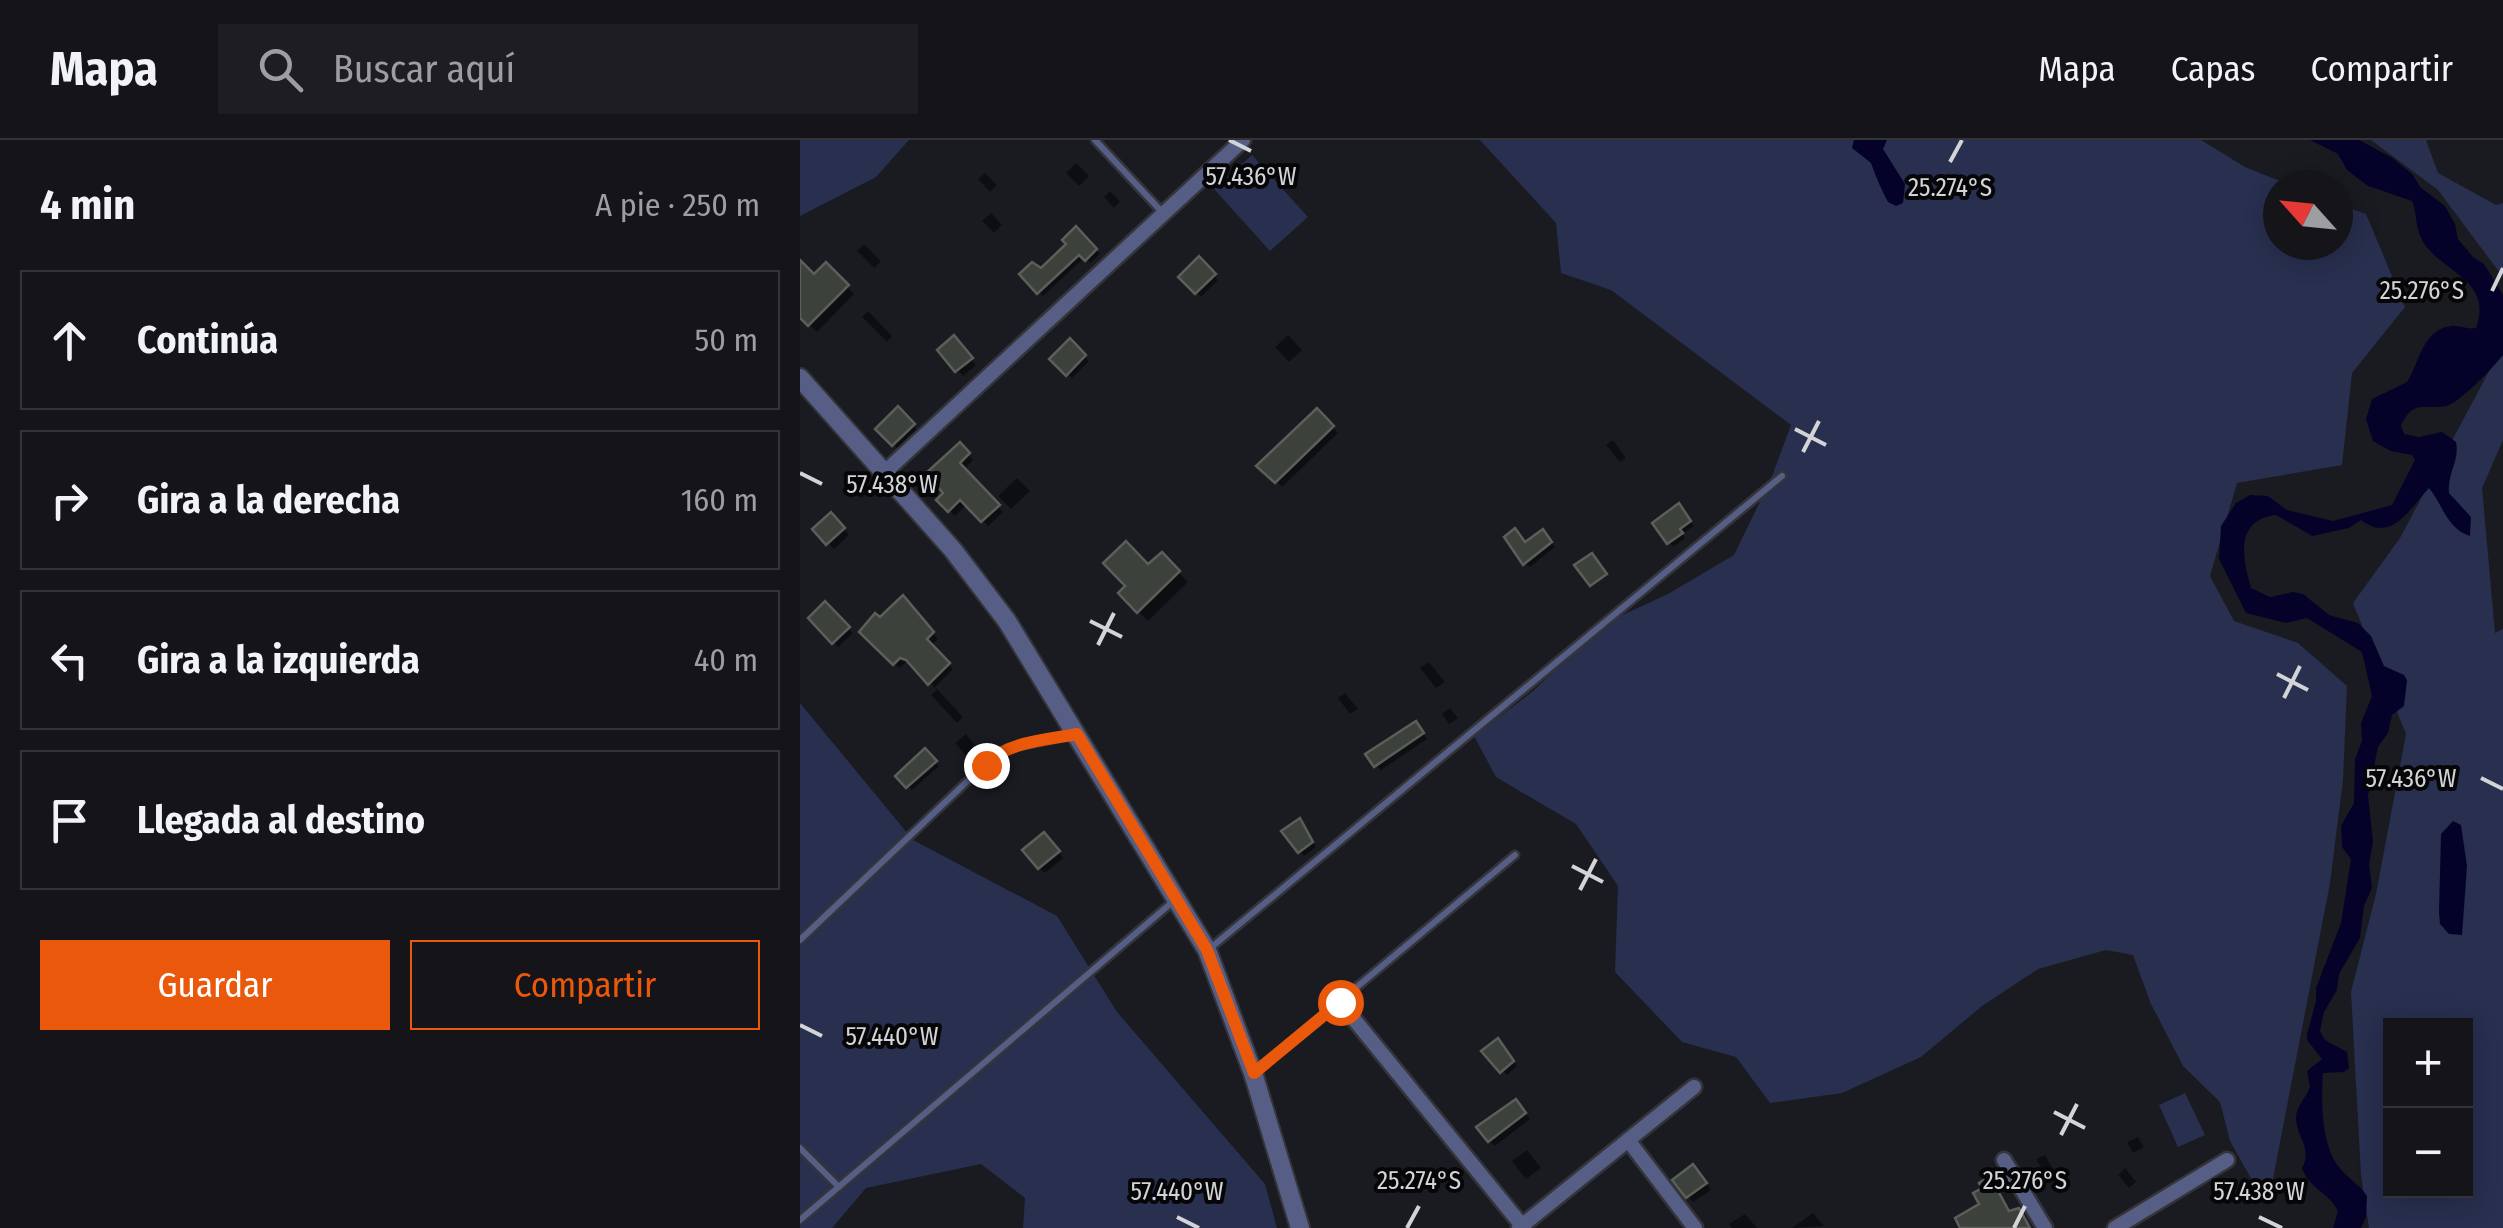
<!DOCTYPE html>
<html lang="es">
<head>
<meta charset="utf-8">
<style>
	:root { --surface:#141419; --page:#1d1d22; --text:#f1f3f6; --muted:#9d9ea2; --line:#333338; --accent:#ea580c }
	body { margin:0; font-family:"Fira Sans Condensed",sans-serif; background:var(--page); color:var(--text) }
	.controls { position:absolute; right:30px; bottom:30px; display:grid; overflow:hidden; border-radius:0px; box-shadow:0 5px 25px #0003 }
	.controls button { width:90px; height:90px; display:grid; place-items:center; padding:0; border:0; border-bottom:2px solid var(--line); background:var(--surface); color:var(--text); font:50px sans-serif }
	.compass { position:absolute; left:1463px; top:30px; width:90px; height:90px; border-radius:50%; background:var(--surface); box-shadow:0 5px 25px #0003; rotate:297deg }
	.stop { position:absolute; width:30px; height:30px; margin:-22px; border:8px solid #ea580c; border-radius:50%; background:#fff }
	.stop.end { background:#ea580c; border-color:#fff; box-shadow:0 2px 10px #0008 }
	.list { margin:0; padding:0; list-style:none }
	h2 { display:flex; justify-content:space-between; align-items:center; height:130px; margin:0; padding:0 40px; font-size:42px }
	h2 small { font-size:32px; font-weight:400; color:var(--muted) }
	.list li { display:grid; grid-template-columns:65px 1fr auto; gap:30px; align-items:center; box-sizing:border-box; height:140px; margin:0 20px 20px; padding:0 20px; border:2px solid var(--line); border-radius:0px }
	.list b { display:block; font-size:38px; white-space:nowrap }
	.list em { font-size:32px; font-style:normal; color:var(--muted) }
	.actions { display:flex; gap:20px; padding:30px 40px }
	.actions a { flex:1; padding:22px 0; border:2px solid var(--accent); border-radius:0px; text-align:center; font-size:35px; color:var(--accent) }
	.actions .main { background:var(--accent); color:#fff }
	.icon { flex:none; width:55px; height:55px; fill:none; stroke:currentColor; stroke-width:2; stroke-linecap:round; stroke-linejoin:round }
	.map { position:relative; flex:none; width:1703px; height:1088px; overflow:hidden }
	header { display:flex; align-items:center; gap:60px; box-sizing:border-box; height:140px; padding:0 50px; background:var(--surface); border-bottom:2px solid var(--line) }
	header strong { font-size:48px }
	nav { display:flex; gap:55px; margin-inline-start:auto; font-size:35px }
	.search { width:700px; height:90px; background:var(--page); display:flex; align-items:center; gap:25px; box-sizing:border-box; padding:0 35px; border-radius:0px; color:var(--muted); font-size:38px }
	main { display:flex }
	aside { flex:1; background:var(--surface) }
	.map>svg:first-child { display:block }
</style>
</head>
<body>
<header>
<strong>Mapa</strong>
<div class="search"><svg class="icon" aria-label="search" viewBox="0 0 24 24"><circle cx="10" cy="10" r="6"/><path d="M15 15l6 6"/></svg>Buscar aquí</div>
<nav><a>Mapa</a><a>Capas</a><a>Compartir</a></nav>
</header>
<main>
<aside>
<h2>4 min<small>A pie · 250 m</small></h2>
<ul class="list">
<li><svg class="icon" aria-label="ahead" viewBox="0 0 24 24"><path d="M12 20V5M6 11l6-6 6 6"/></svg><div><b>Continúa</b></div><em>50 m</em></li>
<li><svg class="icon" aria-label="right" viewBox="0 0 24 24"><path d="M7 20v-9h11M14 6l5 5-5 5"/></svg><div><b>Gira a la derecha</b></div><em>160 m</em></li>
<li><svg class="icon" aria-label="left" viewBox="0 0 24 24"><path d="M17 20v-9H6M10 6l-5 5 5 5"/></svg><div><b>Gira a la izquierda</b></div><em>40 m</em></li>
<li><svg class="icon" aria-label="arrive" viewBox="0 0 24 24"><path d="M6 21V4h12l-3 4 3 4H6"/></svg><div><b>Llegada al destino</b></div></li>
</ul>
<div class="actions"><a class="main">Guardar</a><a>Compartir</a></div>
</aside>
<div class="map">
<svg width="1703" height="1088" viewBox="0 0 1703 1088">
	<rect width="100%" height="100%" fill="#1a1b21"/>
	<!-- green -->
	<g fill="#282f4f" fill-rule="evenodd">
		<path d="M 0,0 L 109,0 L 76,37 L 0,76 Z"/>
		<path d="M 680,0 L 1401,0 L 1445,27 L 1490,45 L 1478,45 L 1478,105 L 1538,105 L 1538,64 L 1566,74 L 1605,167 L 1552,233 L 1542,325 L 1437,343 L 1410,436 L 1434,481 L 1498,503 L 1547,546 L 1543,640 L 1530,743 L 1472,1044 L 1453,1042 L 1430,1001 L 1420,962 L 1383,926 L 1351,864 L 1333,815 L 1306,810 L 1238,829 L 1182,866 L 1121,917 L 1042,953 L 970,963 L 936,917 L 882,902 L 815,832 L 818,746 L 776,684 L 696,637 L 674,596 L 732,552 L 803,484 L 868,454 L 934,415 L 971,339 L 991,285 L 811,150 L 761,133 L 756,83 Z"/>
		<path d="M 1571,0 L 1626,0 L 1638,33 L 1696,65 L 1703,63 L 1703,137 L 1638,50 Z"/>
		<path d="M 452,15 L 508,77 L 470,111 L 414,49 Z"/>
		<path d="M 1703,205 L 1703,300 L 1682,348 L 1695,493 L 1703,489 L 1703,1088 L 1569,1088 L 1561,1035 L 1551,852 L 1576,754 L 1606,594 L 1553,463 L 1600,398 ZM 1590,886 L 1666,886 L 1666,1050 L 1590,1050 Z"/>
		<path d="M 0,563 L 113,700 L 257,776 L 317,872 L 465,1044 L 477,1088 L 223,1088 L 225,1058 L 181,1024 L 66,1048 L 32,1088 L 0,1088 Z"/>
		<path d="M 1385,953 L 1405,995 L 1378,1007 L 1359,965 Z"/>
	</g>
	<!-- water -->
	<g fill="#05022a">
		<path d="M 1054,0 L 1087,0 L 1083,9 L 1105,44 L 1103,63 L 1096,66 L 1088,62 C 1081,49 1076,37 1071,23 L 1052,8 Z"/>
		<path d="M 1510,0 L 1559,0 L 1594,19 L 1613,35 L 1620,47 L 1645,66 L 1655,84 L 1658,99 L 1673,117 L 1684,124 L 1703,155 L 1703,215 C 1690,231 1672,249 1656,261 C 1635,277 1615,252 1601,286 L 1604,294 L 1619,297 L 1642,292 L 1656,302 C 1660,321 1647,333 1649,353 L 1671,377 L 1670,396 C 1647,389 1643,365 1629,348 C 1610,368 1592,404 1561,380 L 1549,388 L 1512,396 L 1476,375 C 1435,380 1442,417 1451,448 L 1470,457 L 1493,452 L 1503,454 L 1529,475 L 1558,483 L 1571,496 L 1584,526 L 1604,535 L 1607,540 L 1604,566 L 1592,575 L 1588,593 L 1578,607 L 1568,656 L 1573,702 L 1569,724 L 1572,748 L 1564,766 L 1560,798 L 1539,834 L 1537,850 L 1524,872 L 1520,891 L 1525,900 L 1547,912 L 1549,928 L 1544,932 L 1523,933 C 1521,958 1521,1005 1539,1027 C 1547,1038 1559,1044 1567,1056 L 1566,1077 L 1561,1088 L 1533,1088 L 1538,1071 C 1530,1054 1508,1047 1502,1028 C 1513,1008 1496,997 1496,978 C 1496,966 1506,958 1510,947 L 1507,931 L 1522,919 L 1507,900 L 1507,894 L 1516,861 L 1516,848 L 1541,783 L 1551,719 L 1542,707 L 1541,686 L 1554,663 L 1555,619 L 1562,601 L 1561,583 L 1572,556 L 1562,512 L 1507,478 L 1486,483 L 1446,473 L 1419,419 L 1421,386 L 1436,363 L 1450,355 L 1468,356 L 1487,370 L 1533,381 L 1592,365 L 1615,320 L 1612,315 L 1591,311 L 1573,301 L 1566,279 L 1572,259 L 1607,242 C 1620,222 1622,190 1651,186 C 1660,185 1667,190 1676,188 C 1694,138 1639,132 1622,100 C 1615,87 1617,73 1612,61 L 1568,46 L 1547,30 L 1538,14 Z"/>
		<path d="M 1653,681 L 1661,685 L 1667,726 L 1662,795 L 1649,794 L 1640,784 L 1639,772 L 1641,694 Z"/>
	</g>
	<!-- shadow -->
	<g fill="#0007">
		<path d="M 276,23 L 289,36 L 279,46 L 266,33 Z"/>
		<path d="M 185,33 L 197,45 L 190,52 L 178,39 Z"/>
		<path d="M 310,51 L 320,61 L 314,68 L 304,57 Z"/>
		<path d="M 191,73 L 202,85 L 194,93 L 182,81 Z"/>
		<path d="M 276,90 L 300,114 L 290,123 L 285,117 L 243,156 L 222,134 L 242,131 L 269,104 Z"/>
		<path d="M 64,104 L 81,121 L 74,128 L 57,111 Z"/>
		<path d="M 399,120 L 418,140 L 401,157 L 382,137 Z"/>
		<path d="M 0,123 L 14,138 L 26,126 L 54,154 L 17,192 L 0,175 Z"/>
		<path d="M 68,171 L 92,196 L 87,202 L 62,177 Z"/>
		<path d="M 488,195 L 502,210 L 489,222 L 475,207 Z"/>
		<path d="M 270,202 L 289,221 L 272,238 L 253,219 Z"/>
		<path d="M 159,204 L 176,225 L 163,236 L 140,210 Z"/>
		<path d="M 98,270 L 117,290 L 98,309 L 78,289 Z"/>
		<path d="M 517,271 L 538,293 L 482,347 L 460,326 Z"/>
		<path d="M 813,300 L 826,318 L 820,322 L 806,305 Z"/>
		<path d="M 160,306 L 173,320 L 163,330 L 203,372 L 188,386 L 167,364 L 155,376 L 139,360 L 146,353 Z"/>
		<path d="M 217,338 L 230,351 L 211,369 L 198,356 Z"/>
		<path d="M 883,371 L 894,386 L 882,394 L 885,398 L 873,407 L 869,402 Z"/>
		<path d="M 31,375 L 49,395 L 34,409 L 15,389 Z"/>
		<path d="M 747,396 L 755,407 L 730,427 L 725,423 L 725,405 Z"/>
		<path d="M 361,415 L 388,442 L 348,481 L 321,454 Z"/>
		<path d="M 103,459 L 138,499 L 130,506 L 153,529 L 135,547 L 163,577 L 157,583 L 131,555 L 137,550 L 113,524 L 106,522 L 99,528 L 62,492 Z"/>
		<path d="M 25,465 L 53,493 L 38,507 L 11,479 Z"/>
		<path d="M 629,522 L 645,542 L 636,548 L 620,528 Z"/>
		<path d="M 545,553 L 558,569 L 550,574 L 538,558 Z"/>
		<path d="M 650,568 L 658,578 L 649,584 L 642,574 Z"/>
		<path d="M 620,589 L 627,599 L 581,630 L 576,625 Z"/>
		<path d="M 166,594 L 184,616 L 173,624 L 155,603 Z"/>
		<path d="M 125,612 L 139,626 L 112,650 L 99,636 Z"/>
		<path d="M 500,681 L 516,707 L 504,716 L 500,711 Z"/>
		<path d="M 249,701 L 263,718 L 245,733 L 239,728 Z"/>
		<path d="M 703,906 L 717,926 L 707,935 L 699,926 Z"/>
		<path d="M 722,968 L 730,979 L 695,1006 L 689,1001 Z"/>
		<path d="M 1338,997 L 1344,1007 L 1333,1013 L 1327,1002 Z"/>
		<path d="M 727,1010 L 741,1028 L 726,1039 L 712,1021 Z"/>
		<path d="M 1245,1015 L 1257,1037 L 1249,1041 L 1236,1019 Z"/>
		<path d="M 1325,1028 L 1336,1042 L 1329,1048 L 1318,1035 Z"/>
		<path d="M 899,1033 L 911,1050 L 893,1062 L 888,1057 Z"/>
		<path d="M 1013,1073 L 1024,1086 L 992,1088 Z"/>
		<path d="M 945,1074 L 957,1088 L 932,1088 L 929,1084 Z"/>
	</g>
	<!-- building -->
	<g fill="#3d413b" stroke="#5b5f59" stroke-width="2.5">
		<path d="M 276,86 L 297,109 L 285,121 L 279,115 L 237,154 L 219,134 L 232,122 L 241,128 L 266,104 L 262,100 Z"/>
		<path d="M 399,116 L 416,134 L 395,154 L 378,137 Z"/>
		<path d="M 0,120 L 14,134 L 26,122 L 49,145 L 8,186 L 0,178 Z"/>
		<path d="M 154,195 L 173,218 L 155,232 L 137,210 Z"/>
		<path d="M 270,198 L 286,215 L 266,236 L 249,219 Z"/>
		<path d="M 98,266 L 115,284 L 92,306 L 75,289 Z"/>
		<path d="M 517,268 L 534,286 L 475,343 L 456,326 Z"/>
		<path d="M 160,302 L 170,313 L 160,323 L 200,365 L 181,382 L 160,360 L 148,372 L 136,360 L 143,353 L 125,334 Z"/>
		<path d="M 879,363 L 891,381 L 880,389 L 883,393 L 867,404 L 852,383 Z"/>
		<path d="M 31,372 L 45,388 L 26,405 L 12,389 Z"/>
		<path d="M 715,388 L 725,402 L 743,389 L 752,402 L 723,425 L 704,397 Z"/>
		<path d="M 326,401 L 348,424 L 362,412 L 380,431 L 337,473 L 318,453 L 325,446 L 303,423 Z"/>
		<path d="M 792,413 L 807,434 L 790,446 L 774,425 Z"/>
		<path d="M 103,455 L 134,492 L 127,499 L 150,523 L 128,545 L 106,520 L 100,518 L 93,525 L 59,492 L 75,473 L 80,477 Z"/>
		<path d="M 25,461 L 50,487 L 32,504 L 8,478 Z"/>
		<path d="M 616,581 L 624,593 L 574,627 L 565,614 Z"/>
		<path d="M 125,608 L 137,621 L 106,648 L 95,636 Z"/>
		<path d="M 500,678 L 513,702 L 498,713 L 481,691 Z"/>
		<path d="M 244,692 L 260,711 L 238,729 L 222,710 Z"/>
		<path d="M 698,898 L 714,921 L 700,933 L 681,911 Z"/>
		<path d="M 716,959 L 726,973 L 688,1002 L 676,987 Z"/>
		<path d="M 893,1024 L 907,1043 L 886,1058 L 872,1040 Z"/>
		<path d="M 1190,1036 L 1209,1071 L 1219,1068 L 1230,1088 L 1160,1088 L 1155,1078 L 1179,1064 L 1173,1053 L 1182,1048 L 1179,1043 Z"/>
	</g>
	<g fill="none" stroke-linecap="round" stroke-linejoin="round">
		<defs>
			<g id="service">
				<path d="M 295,0 L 362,72"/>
				<path d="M 0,800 L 196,614 L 209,608 L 272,595"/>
				<path d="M 408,810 L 982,336"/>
				<path d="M 455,932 L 715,715"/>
				<path d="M 0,1008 L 39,1047"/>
				<path d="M 0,1080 L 376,759"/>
			</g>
			<g id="minor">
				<path d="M 85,332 L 443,0"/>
				<path d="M 540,862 L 724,1088"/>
				<path d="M 828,1000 L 895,1088"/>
				<path d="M 1204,1020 L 1245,1088"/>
				<path d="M 719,1088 L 894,947"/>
				<path d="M 1315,1088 L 1427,1020"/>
			</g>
			<path id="tertiary" d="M 0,238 L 153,410 L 207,481 L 407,810 L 453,933 L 500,1088"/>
		</defs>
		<!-- service casing -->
		<use href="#service" stroke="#34353a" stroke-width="11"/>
		<!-- minor casing -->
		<use href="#minor" stroke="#34353a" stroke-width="19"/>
		<!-- tertiary casing -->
		<use href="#tertiary" stroke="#34353a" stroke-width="22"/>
		<!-- service -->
		<use href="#service" stroke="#565e85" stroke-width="6"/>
		<!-- minor -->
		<use href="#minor" stroke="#565e85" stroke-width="14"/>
		<!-- tertiary -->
		<use href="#tertiary" stroke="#565e85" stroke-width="18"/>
	</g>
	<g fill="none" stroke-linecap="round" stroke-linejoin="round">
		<!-- route -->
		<path stroke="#ea580c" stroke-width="12" d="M 186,625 C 207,601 247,600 277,594 L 407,810 L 454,933 L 540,862"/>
	</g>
	<!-- ticks -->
	<path fill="none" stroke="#d3d4d7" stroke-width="4" d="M 429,0 L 451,11M 1150,22 L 1162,0M 1692,151 L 1703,128M 995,289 L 1026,305M 1003,312 L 1019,281M 0,333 L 22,344M 290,481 L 322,497M 298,505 L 314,473M 1477,534 L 1508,550M 1484,558 L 1500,526M 1681,638 L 1703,649M 772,726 L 803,742M 780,750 L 796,719M 0,885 L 22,896M 1254,972 L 1285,988M 1261,995 L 1277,964M 377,1077 L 399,1088M 1459,1077 L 1482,1088M 607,1088 L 619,1066M 1214,1088 L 1225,1066"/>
	<g font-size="25" text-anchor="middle" fill="#d3d4d7" stroke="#060608" stroke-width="8" stroke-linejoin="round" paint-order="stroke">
		<text x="451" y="45">57.436°W</text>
		<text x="1150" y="56">25.274°S</text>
		<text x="1622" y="159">25.276°S</text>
		<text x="92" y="353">57.438°W</text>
		<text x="1611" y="647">57.436°W</text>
		<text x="92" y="905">57.440°W</text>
		<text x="619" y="1049">25.274°S</text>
		<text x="1225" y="1049">25.276°S</text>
		<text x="377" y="1060">57.440°W</text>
		<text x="1459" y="1060">57.438°W</text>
	</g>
</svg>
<div class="controls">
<button>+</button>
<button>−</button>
</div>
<svg class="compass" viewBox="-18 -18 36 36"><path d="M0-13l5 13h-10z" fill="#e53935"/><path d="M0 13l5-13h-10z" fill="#9d9ea2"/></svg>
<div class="stop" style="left:540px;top:862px"></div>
<div class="stop end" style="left:186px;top:625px"></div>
</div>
</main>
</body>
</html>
